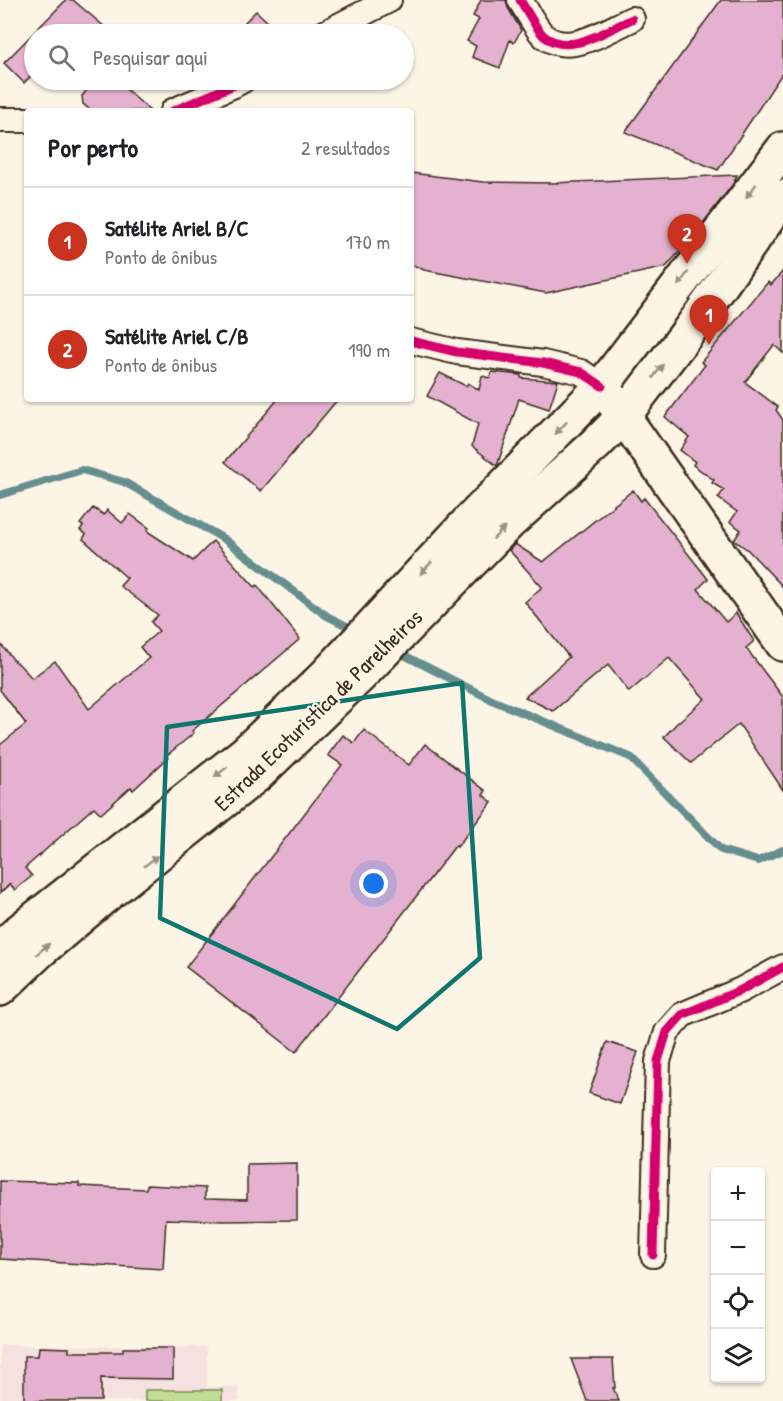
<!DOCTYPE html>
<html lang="pt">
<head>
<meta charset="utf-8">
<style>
	:root { --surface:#fff; --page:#f2f2f2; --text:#202124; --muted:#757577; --line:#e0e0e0; --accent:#c8321e }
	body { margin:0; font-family:"Patrick Hand",sans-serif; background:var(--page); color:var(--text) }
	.controls { position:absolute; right:18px; bottom:18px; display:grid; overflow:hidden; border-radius:6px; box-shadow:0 2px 4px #0004 }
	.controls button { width:54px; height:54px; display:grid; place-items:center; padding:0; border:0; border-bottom:2px solid var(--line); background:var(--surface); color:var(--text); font:30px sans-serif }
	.you { position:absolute; left:374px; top:884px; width:21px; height:21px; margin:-15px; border:4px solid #fff; border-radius:50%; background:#1a73e8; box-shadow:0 0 0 9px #1a73e833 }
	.badge { display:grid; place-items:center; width:39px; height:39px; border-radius:50%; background:var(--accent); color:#fff; font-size:20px; font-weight:700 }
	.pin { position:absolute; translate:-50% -50px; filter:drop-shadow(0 2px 3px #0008) }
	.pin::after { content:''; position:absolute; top:32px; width:21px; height:18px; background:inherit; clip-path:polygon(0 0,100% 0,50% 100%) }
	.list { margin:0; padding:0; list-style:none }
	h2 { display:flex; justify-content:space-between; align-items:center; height:78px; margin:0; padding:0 24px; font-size:26px }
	h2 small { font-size:20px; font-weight:400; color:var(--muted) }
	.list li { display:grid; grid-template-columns:39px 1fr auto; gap:18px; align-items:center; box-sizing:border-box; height:108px; padding:0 24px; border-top:2px solid var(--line) }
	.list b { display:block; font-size:22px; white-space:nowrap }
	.list p { margin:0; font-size:20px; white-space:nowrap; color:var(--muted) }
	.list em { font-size:20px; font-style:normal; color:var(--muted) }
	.icon { flex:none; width:33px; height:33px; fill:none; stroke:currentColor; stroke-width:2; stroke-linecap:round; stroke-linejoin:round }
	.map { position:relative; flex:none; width:783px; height:1401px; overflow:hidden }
	.search { position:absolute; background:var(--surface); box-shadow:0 2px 4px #0004; left:24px; top:24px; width:390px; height:66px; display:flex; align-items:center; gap:15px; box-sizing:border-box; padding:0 21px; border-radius:33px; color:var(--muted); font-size:22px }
	.panel { position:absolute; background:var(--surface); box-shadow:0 2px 4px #0004; left:24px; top:108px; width:390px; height:294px; border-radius:6px }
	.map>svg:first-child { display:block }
</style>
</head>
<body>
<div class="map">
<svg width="783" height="1401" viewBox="0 0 783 1401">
	<rect width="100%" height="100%" fill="#fcf5e5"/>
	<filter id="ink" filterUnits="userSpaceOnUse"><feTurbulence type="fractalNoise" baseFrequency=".0167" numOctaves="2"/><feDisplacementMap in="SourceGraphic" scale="12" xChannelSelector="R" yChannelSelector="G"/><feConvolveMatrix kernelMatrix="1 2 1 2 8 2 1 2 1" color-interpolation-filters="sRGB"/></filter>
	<g filter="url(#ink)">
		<!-- built -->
		<path fill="#f5e1df" d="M 0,1345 L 207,1347 L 207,1387 L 238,1386 L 240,1401 L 0,1401 Z"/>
		<!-- green -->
		<rect fill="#c1dd94" stroke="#7e8459" stroke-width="1.5" x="145" y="1390" width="77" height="11"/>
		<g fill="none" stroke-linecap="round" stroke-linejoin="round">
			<!-- stream -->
			<g stroke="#658f8e" stroke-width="8">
				<path d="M 0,495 L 82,470 L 124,482 L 224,539 L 327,616 L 357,631"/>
				<path d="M 394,650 L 494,701 L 630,757 L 721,850 L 758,861 L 783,850"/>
			</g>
		</g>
		<!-- building -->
		<g fill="#e4b2d0" stroke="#3b2a1e" stroke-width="1.5">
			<path d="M 66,0 L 73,0 L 113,34 L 34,34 L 34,73 L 24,83 L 4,63 Z"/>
			<path d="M 481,0 L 506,0 L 508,8 L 521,30 L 514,43 L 510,40 L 500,68 L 472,57 L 476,46 L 467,41 L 479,19 L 473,16 Z"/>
			<path d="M 721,0 L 783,0 L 783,72 L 718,170 L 625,132 Z"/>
			<path d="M 256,11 L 281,34 L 233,34 Z"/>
			<path d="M 95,80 L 116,80 L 150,111 L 92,111 L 83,104 L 82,96 Z"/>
			<path d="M 411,173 L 483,182 L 552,183 L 737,175 L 733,184 L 697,231 L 666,267 L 546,293 L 424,270 L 411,264 Z"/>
			<path d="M 783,271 L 783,353 L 774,345 L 745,382 L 778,407 L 776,410 L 783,420 L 783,587 L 748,550 L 734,540 L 741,530 L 730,522 L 737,512 L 718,498 L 724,490 L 712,483 L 714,480 L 693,465 L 695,462 L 680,450 L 689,437 L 665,417 L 705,365 L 701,362 L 768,282 L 771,285 Z"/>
			<path d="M 492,372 L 521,375 L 521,378 L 558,381 L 549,409 L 519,399 L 497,466 L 472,446 L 478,424 L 427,396 L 440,373 L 466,386 L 468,383 L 479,390 L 482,376 L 490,378 Z"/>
			<path d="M 278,399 L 338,399 L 261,491 L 225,462 Z"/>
			<path d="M 633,490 L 641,501 L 644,498 L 708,579 L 698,589 L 726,622 L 736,613 L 754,641 L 746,648 L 783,697 L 783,790 L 739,724 L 691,763 L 664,737 L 676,724 L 705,699 L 669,658 L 629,692 L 608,665 L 553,711 L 525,697 L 569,657 L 525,602 L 542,587 L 509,550 L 515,544 L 543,562 Z"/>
			<path d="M 93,508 L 104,515 L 107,510 L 122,523 L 130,514 L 149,528 L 147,531 L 193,561 L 213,541 L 255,587 L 257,585 L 300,639 L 192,731 L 194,733 L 166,756 L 168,758 L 133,790 L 131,787 L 101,814 L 94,807 L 25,868 L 32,876 L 15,890 L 10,884 L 0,893 L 0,745 L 26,724 L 0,690 L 0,643 L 16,663 L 17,662 L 32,678 L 55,661 L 89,709 L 149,658 L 140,647 L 159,631 L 151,622 L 158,615 L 120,586 L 127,578 L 83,539 L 86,534 L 80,530 L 83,526 L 80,524 Z"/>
			<path d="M 364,730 L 409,765 L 425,744 L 486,791 L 483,795 L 492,802 L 457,847 L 456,845 L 296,1052 L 186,967 L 342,765 L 328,755 L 343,735 L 354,743 Z"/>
			<path d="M 607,1042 L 638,1052 L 620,1104 L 589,1093 Z"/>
			<path d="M 297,1163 L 297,1220 L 223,1221 L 166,1219 L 163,1269 L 0,1259 L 0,1181 L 79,1183 L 79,1186 L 146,1189 L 147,1185 L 205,1188 L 205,1199 L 247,1200 L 247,1164 Z"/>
			<path d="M 39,1347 L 69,1348 L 69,1352 L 123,1352 L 123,1348 L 173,1348 L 173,1379 L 101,1378 L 101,1401 L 24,1401 L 24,1356 L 38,1356 Z"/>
			<path d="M 571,1359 L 613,1359 L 615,1388 L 613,1388 L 619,1401 L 587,1401 Z"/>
		</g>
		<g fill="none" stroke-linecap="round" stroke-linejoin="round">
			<defs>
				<g id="street">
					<path d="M 520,0 C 526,9 536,29 544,36 C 569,57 607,30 632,19"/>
					<path d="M 323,34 L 389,0"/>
					<path d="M 173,111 L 234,85 L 243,80"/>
					<path d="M 0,120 L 27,120"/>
					<path d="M 411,341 L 457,352 L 543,363 L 581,372 L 602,386"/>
					<path d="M 653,1255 L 658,1061 L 667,1032 L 682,1015 L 741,990 L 783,967"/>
				</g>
				<path id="secondary" d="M 602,386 L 783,644"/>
				<g id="primary">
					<path d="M 0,949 L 18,932 L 246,752 L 325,676 L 471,519 L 602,386 L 783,149"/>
					<path d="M 0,989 L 39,952 L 104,897 L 257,775 L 361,675 L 509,523 L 595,445 L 623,417 L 691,328 L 783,197"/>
				</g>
			</defs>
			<!-- street casing -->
			<use href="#street" stroke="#3b2a1e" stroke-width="28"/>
			<!-- secondary casing -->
			<use href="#secondary" stroke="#3b2a1e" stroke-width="38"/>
			<!-- primary casing -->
			<use href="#primary" stroke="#3b2a1e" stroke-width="38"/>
			<!-- street -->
			<use href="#street" stroke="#fcf5e5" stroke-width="24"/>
			<!-- secondary -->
			<use href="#secondary" stroke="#fcf5e5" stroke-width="33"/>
			<!-- primary -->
			<use href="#primary" stroke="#fcf5e5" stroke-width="33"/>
			<defs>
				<g id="cycleway">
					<path d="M 520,0 C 526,9 536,29 544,36 C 569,57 607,30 632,19"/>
					<path d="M 173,111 L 234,85 L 243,80"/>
					<path d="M 411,341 L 457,352 L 543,363 L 581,372 L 602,386"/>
					<path d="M 653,1255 L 658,1061 L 667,1032 L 682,1015 L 741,990 L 783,967"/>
				</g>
			</defs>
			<!-- cycleway casing -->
			<use href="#cycleway" stroke="#fcf5e5" stroke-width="13"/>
			<!-- cycleway -->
			<use href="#cycleway" stroke="#d6006c" stroke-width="9"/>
		</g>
		<!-- one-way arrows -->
		<defs><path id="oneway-solid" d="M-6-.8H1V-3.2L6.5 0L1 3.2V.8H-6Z" transform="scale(1.5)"/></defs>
		<g fill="#9c9082">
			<use href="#oneway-solid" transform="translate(751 191) rotate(127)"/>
			<use href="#oneway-solid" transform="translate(683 279) rotate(127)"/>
			<use href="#oneway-solid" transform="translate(658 371) rotate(-53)"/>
			<use href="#oneway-solid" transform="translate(561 428) rotate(133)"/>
			<use href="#oneway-solid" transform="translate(499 533) rotate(-46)"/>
			<use href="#oneway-solid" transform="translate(426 568) rotate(133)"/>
			<use href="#oneway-solid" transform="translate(221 772) rotate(142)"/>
			<use href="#oneway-solid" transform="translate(151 861) rotate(-38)"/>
			<use href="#oneway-solid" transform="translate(43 949) rotate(-40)"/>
		</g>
	</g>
	<!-- marked area -->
	<path fill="none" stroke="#0f766e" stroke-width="4.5" stroke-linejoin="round" d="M 462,683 L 480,958 L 397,1029 L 160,918 L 167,727 Z"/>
	<g text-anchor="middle" stroke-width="4.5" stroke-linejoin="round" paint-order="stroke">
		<!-- street labels -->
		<g font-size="22" fill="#3b2a1e" stroke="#fcf5e5">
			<text transform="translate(318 710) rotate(-44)" y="8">Estrada Ecoturistica de Parelheiros</text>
		</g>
	</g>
</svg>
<div class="controls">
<button>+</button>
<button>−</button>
<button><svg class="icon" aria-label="locate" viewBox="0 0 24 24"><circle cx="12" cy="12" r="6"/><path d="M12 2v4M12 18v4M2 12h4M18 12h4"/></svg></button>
<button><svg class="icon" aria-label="layers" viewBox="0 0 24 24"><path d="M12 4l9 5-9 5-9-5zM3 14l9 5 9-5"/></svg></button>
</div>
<div class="you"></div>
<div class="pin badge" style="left:709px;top:345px">1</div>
<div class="pin badge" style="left:687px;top:264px">2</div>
<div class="search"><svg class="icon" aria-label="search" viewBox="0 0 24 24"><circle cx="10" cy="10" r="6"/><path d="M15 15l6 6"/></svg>Pesquisar aqui</div>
<section class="panel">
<h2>Por perto<small>2 resultados</small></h2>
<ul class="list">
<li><span class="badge">1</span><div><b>Satélite Ariel B/C</b><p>Ponto de ônibus</p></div><em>170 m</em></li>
<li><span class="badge">2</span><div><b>Satélite Ariel C/B</b><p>Ponto de ônibus</p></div><em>190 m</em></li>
</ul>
</section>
</div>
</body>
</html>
